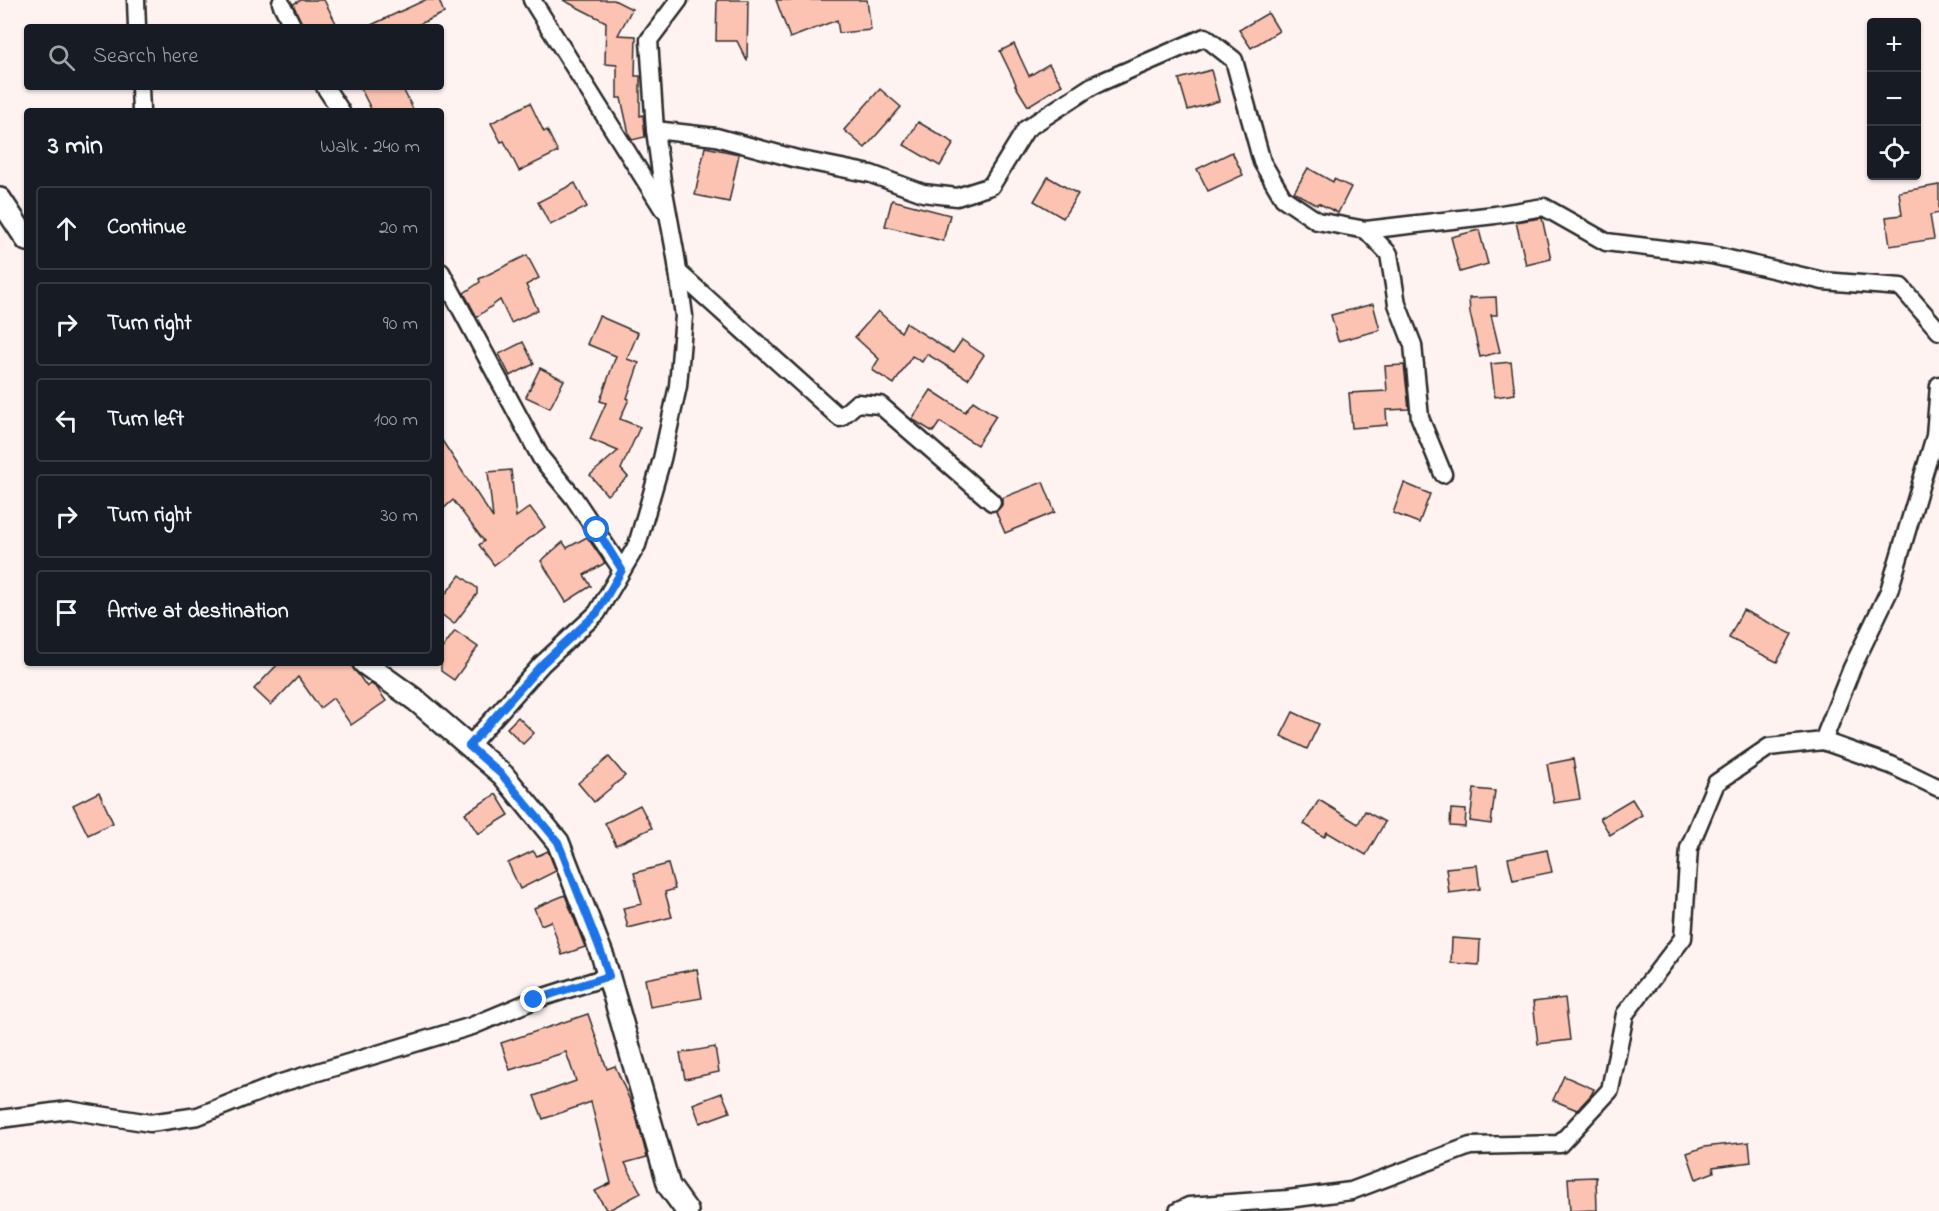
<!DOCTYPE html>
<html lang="en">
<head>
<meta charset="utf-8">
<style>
	:root { --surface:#171b24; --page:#242831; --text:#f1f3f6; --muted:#9ea1a6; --line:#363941 }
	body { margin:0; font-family:"Indie Flower",sans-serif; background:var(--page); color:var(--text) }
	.controls { position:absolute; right:18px; top:18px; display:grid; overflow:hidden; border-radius:6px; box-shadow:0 2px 4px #0004 }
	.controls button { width:54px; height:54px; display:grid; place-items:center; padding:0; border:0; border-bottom:2px solid var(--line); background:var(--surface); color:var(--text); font:30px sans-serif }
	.stop { position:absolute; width:18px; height:18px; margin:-14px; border:4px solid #1a73e8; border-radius:50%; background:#fff }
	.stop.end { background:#1a73e8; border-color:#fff; box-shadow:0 2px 6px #0008 }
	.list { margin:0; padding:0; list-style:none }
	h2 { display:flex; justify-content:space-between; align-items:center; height:78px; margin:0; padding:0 24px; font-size:26px }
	h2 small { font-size:20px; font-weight:400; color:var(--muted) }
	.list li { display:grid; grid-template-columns:39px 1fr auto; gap:18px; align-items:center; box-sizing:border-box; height:84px; margin:0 12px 12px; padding:0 12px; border:2px solid var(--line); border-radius:6px }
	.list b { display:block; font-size:22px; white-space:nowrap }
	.list em { font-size:20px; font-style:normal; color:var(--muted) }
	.icon { flex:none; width:33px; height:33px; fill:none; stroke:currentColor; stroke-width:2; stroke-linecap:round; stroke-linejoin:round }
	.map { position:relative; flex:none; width:1939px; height:1211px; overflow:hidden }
	.search { position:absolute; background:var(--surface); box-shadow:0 2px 4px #0004; left:24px; top:24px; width:420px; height:66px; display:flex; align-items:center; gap:15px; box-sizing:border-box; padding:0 21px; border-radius:6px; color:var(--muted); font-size:22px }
	.panel { position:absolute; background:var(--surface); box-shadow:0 2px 4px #0004; left:24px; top:108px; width:420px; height:558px; border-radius:6px }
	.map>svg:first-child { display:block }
</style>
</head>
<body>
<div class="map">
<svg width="1939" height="1211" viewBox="0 0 1939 1211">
	<rect width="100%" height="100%" fill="#fef3f0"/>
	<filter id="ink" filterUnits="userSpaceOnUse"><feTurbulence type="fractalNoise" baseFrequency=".0167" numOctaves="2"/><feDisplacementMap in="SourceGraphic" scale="12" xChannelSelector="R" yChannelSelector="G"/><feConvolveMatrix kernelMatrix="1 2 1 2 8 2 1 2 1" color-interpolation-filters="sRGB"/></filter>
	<g filter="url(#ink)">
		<!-- building -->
		<g fill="#fcc3b2" stroke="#2b2b2b" stroke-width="1.5">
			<path d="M 301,0 L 324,0 L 338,27 L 303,27 L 293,4 Z"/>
			<path d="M 425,0 L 439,0 L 444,13 L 413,27 L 367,27 Z"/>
			<path d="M 563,0 L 614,0 L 632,9 L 618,35 L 636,36 L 635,76 L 640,76 L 640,116 L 643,115 L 645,137 L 632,140 L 629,134 L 621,98 L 617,98 L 617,65 L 605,64 L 606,22 Z"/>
			<path d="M 717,0 L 748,0 L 747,61 L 737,41 L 716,41 Z"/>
			<path d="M 776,0 L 867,0 L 871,30 L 839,33 L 837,20 L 790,38 Z"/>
			<path d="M 1268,13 L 1279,31 L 1251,48 L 1239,30 Z"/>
			<path d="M 1014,44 L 1029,76 L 1049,64 L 1062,85 L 1028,106 L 1015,85 L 1016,84 L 1000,51 Z"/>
			<path d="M 1211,70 L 1219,101 L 1188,110 L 1179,79 Z"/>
			<path d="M 360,87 L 402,87 L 414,111 L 372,111 Z"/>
			<path d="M 880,89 L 901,107 L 865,148 L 844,130 Z"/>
			<path d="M 530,103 L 544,132 L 547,130 L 558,152 L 519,171 L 504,141 L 501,142 L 491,123 Z"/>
			<path d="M 918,122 L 954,143 L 940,166 L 904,145 Z"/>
			<path d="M 705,147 L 739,154 L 729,202 L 695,195 Z"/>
			<path d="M 1232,152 L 1243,175 L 1208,191 L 1197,169 Z"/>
			<path d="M 1308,168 L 1333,182 L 1334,179 L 1351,187 L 1338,213 L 1318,203 L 1317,205 L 1294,192 Z"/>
			<path d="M 1048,177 L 1078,194 L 1063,218 L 1034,201 Z"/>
			<path d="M 575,183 L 587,207 L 550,225 L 538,202 Z"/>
			<path d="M 1939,185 L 1939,213 L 1930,215 L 1934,239 L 1890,246 L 1886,217 L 1902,215 L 1899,192 Z"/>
			<path d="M 892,200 L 950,215 L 943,241 L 885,226 Z"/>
			<path d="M 1542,218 L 1551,259 L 1526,265 L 1516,222 Z"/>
			<path d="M 1479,230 L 1488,264 L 1460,272 L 1451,237 Z"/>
			<path d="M 527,255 L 539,278 L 526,285 L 538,310 L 511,323 L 500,300 L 477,317 L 464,293 L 480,282 L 479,279 Z"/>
			<path d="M 1496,297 L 1497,315 L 1491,315 L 1500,352 L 1480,357 L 1470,313 L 1469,298 Z"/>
			<path d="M 1373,304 L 1380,330 L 1338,341 L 1331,315 Z"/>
			<path d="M 878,311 L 901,332 L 906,323 L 953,353 L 962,340 L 984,355 L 968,379 L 927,354 L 922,362 L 912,356 L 894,384 L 872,370 L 879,359 L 855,337 Z"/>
			<path d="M 599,316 L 638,333 L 627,359 L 639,363 L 627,398 L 629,399 L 620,419 L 640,427 L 621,469 L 628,477 L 607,495 L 590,475 L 618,451 L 590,439 L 606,403 L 600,401 L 616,356 L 587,344 Z"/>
			<path d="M 523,342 L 534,364 L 510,376 L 499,354 Z"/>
			<path d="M 1511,362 L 1515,394 L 1495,397 L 1491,364 Z"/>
			<path d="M 1404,365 L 1409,409 L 1386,410 L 1387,425 L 1352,428 L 1349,393 L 1387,391 L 1385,366 Z"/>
			<path d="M 540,368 L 564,380 L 550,408 L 526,397 Z"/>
			<path d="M 931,390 L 965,412 L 973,401 L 996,416 L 977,445 L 940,422 L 933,432 L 912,419 Z"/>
			<path d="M 441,439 L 493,518 L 488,472 L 511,470 L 516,517 L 530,507 L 545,527 L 494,565 L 479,545 L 484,541 L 453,500 L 441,511 Z"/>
			<path d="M 1043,482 L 1055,512 L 1005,533 L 996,512 L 1002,505 L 1002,498 Z"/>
			<path d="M 1404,483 L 1430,494 L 1419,523 L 1393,513 Z"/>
			<path d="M 587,537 L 605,563 L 584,575 L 591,586 L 566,602 L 541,561 L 563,542 L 567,548 Z"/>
			<path d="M 460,575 L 477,588 L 477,594 L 454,624 L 441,614 L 441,600 Z"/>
			<path d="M 1743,610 L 1792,634 L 1777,662 L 1729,638 Z"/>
			<path d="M 455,631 L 478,647 L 454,680 L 441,671 L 441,650 Z"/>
			<path d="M 279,663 L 350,663 L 367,687 L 371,684 L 377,688 L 386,701 L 351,725 L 333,698 L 320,708 L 298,677 L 271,705 L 254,689 Z"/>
			<path d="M 1293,712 L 1319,724 L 1307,749 L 1281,736 Z"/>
			<path d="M 518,717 L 534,733 L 523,744 L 507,728 Z"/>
			<path d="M 609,757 L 625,776 L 594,802 L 578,783 Z"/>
			<path d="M 1573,759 L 1580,799 L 1554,803 L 1547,764 Z"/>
			<path d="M 1474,789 L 1495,791 L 1491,824 L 1470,821 Z"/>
			<path d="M 99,792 L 113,823 L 88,835 L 73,805 Z"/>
			<path d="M 496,794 L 509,815 L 478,834 L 465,813 Z"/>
			<path d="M 1632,799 L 1642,815 L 1610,835 L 1600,818 Z"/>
			<path d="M 1319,800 L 1358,824 L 1365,811 L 1385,822 L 1366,855 L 1327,832 L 1324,837 L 1304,824 Z"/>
			<path d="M 640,805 L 652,828 L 616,845 L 605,823 Z"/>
			<path d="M 1451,809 L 1466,810 L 1465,827 L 1450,826 Z"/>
			<path d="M 1547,850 L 1552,872 L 1513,880 L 1508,858 Z"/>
			<path d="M 533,851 L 537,856 L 548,851 L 556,871 L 520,889 L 508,863 Z"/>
			<path d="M 668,864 L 675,889 L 665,892 L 672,917 L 628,928 L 623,908 L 642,904 L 634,873 Z"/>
			<path d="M 1477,865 L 1480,889 L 1449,893 L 1446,868 Z"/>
			<path d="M 565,895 L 585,947 L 562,955 L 551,921 L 541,925 L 534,908 Z"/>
			<path d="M 1452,938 L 1480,940 L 1479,965 L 1451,963 Z"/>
			<path d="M 697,969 L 702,998 L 650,1007 L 645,979 Z"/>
			<path d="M 1565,998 L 1570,1040 L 1538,1044 L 1533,1002 Z"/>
			<path d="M 588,1014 L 607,1069 L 615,1066 L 635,1112 L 647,1157 L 625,1163 L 641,1193 L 607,1211 L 595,1191 L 611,1183 L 591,1102 L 543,1119 L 534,1096 L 576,1081 L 566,1052 L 510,1070 L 501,1043 Z"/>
			<path d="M 715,1047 L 719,1072 L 685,1079 L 680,1053 Z"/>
			<path d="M 1564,1076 L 1594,1089 L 1591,1095 L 1577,1110 L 1553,1100 Z"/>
			<path d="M 722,1093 L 730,1112 L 700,1123 L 693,1104 Z"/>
			<path d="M 1749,1142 L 1751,1162 L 1713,1167 L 1714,1172 L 1696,1179 L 1687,1153 L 1704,1147 Z"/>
			<path d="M 1596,1177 L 1597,1210 L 1570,1211 L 1568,1178 Z"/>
		</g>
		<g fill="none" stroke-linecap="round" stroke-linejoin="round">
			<defs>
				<g id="minor">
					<path d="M 136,0 L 137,27"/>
					<path d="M 532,0 L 663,209"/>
					<path d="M 281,3 L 293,27"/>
					<path d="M 140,87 L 141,111"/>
					<path d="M 325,87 L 341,111"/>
					<path d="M 655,130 L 716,137 L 797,159 L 871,174 L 923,193 L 957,197 L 991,186 L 1026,129 L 1092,86 L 1205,37 L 1234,60 L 1262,162 L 1283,198 L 1317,221 L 1366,230 L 1495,215 L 1544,207 L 1606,242 L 1712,255 L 1823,281 L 1901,287 L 1939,331"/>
					<path d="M 1366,230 L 1389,254 L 1397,304 L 1413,345 L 1420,418 L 1443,474"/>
					<path d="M 441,272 L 541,458 L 574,498 L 622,570"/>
					<path d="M 678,272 L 840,418 L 857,403 L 880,405 L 992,502"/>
					<path d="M 1823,741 L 1852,668 L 1889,591 L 1935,436 L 1939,385"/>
					<path d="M 469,746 L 542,664 L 597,613 L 637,545 L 662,459 L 678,386 L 684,316 L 676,257 L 662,181 L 655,130 L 649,40 L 679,0"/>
					<path d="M 0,1119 L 68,1110 L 150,1123 L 198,1116 L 281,1083 L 472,1026 L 534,1000 L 609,976"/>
					<path d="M 1178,1211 L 1189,1206 L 1288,1199 L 1351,1191 L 1470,1146 L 1560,1144 L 1610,1090 L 1625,1014 L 1683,938 L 1689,848 L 1716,783 L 1769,747 L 1823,741 L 1891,765 L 1939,788"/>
				</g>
				<g id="tertiary">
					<path d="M 0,199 L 27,240"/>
					<path d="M 364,663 L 417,701 L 503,775 L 558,842 L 603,957 L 669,1186 L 687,1211"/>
				</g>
			</defs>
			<!-- minor casing -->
			<use href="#minor" stroke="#2b2b2b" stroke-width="21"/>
			<!-- tertiary casing -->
			<use href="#tertiary" stroke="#2b2b2b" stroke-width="26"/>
			<!-- minor -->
			<use href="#minor" stroke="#fff" stroke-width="16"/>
			<!-- tertiary -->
			<use href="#tertiary" stroke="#fff" stroke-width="21"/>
		</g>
	</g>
	<g fill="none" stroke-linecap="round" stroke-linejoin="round" filter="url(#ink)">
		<!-- route -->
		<path stroke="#1a73e8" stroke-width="8" d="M 534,1000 L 609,976 L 603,957 L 558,842 L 502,775 L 469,746 L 542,664 L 597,613 L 622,570 L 597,530"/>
	</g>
</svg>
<div class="controls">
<button>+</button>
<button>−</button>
<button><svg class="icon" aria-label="locate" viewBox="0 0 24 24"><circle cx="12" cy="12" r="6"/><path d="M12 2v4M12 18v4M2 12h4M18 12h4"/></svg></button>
</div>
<div class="stop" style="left:597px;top:530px"></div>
<div class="stop end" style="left:534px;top:1000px"></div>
<div class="search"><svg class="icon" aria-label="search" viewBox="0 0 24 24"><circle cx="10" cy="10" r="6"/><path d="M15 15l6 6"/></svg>Search here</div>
<section class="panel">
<h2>3 min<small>Walk · 240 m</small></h2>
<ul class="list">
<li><svg class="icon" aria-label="ahead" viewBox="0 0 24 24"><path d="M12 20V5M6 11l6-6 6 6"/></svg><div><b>Continue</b></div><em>20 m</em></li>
<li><svg class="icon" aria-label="right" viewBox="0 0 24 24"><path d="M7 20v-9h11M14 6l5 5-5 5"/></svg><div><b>Turn right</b></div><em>90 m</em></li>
<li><svg class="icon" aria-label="left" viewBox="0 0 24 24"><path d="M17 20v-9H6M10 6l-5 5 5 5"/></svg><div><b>Turn left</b></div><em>100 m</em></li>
<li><svg class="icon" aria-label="right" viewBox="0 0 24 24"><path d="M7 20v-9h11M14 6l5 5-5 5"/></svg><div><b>Turn right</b></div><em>30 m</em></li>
<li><svg class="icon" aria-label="arrive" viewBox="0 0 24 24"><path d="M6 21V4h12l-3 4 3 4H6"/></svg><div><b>Arrive at destination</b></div></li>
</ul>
</section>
</div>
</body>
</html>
